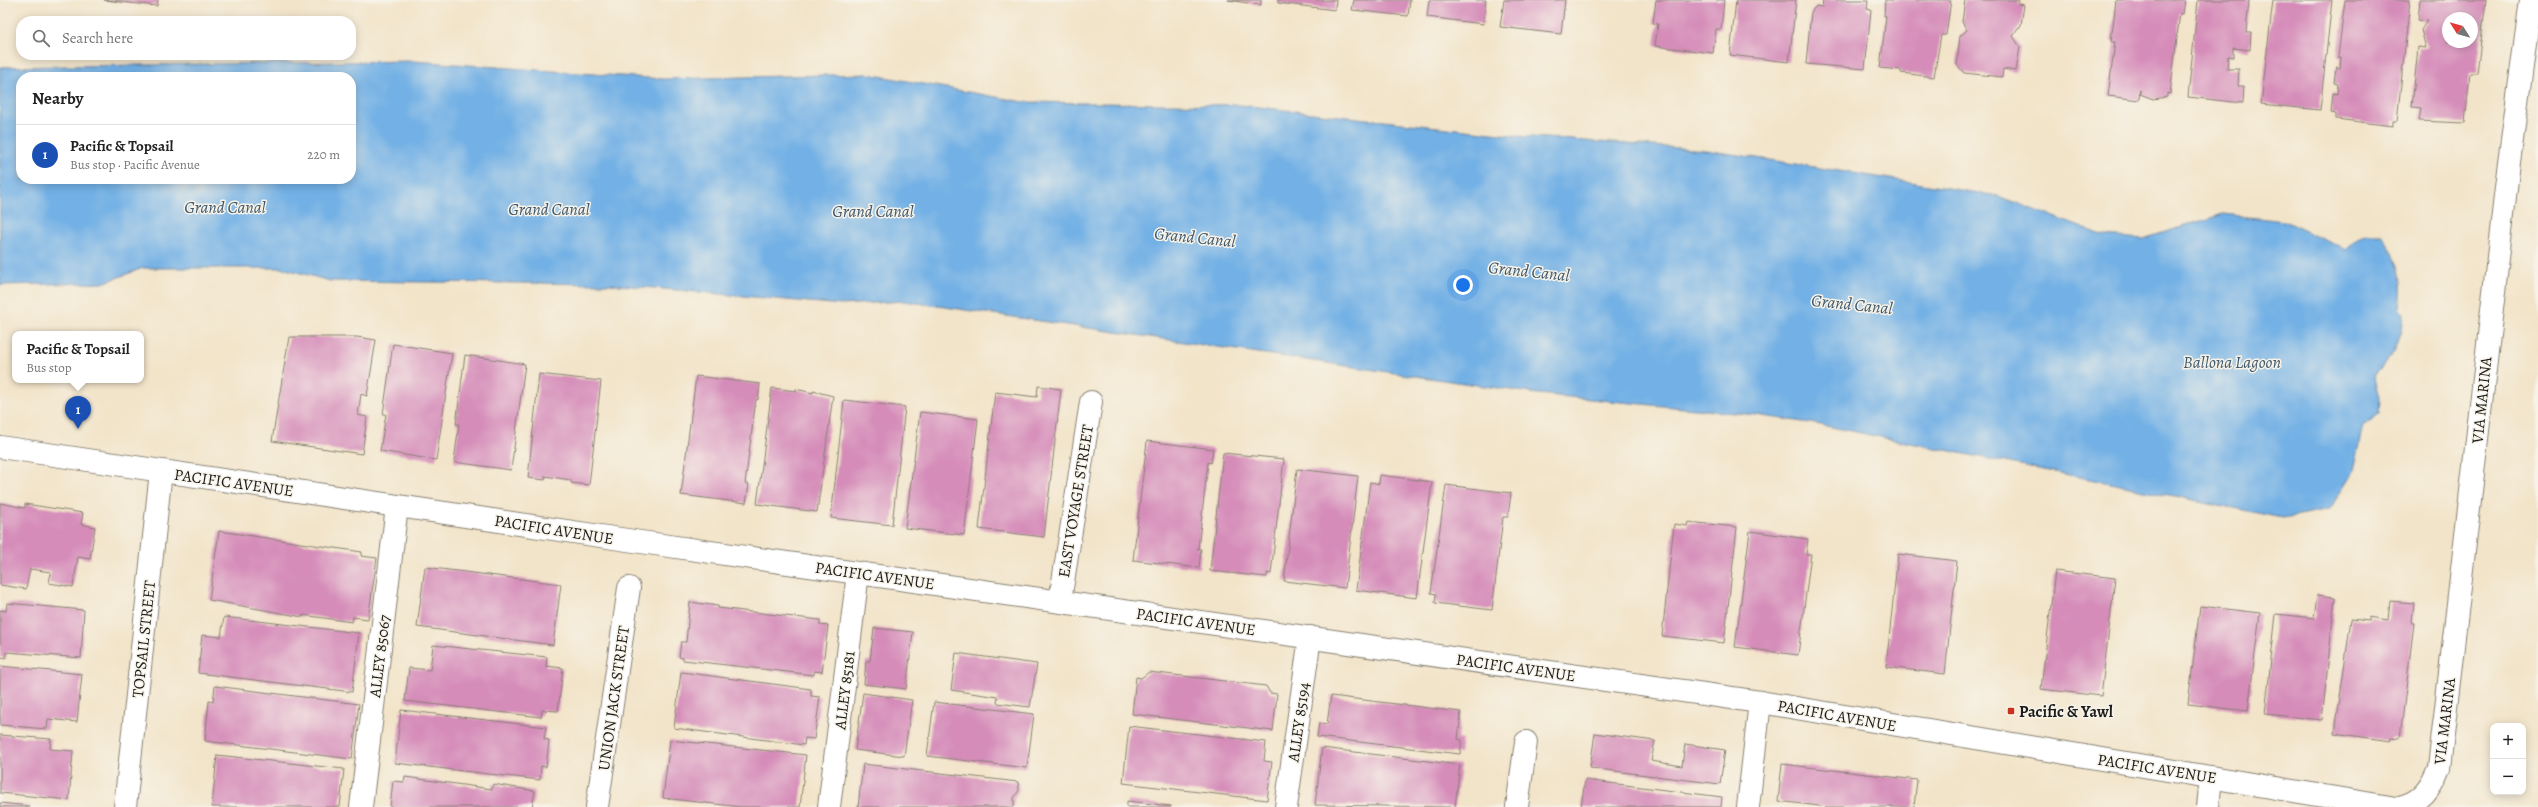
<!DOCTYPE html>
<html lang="en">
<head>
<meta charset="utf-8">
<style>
	:root { --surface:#fff; --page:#f2f2f2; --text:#222; --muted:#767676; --line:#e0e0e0; --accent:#c8321e }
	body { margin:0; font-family:Alegreya,serif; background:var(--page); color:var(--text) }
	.controls { position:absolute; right:12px; bottom:12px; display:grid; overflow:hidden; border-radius:8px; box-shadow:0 2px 10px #0003 }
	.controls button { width:36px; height:36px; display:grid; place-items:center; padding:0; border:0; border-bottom:1px solid var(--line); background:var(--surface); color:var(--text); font:20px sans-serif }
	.compass { position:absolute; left:2442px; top:12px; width:36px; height:36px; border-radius:50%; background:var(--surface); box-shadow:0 2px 10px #0003; rotate:307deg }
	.you { position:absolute; left:1463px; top:285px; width:14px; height:14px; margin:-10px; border:3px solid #fff; border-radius:50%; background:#1a73e8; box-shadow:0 0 0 6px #1a73e833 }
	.badge { display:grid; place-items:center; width:26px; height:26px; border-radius:50%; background:var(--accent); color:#fff; font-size:13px; font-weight:700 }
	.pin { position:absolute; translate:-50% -33px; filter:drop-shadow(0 1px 2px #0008) }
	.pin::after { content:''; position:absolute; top:21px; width:14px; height:12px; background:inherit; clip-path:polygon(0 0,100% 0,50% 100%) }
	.popup { position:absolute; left:12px; top:331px; width:132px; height:52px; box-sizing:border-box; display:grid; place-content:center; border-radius:8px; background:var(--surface); filter:drop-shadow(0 1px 3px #0005); font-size:13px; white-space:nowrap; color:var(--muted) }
	.popup b { font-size:15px; color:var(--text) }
	.popup::after { content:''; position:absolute; left:50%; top:100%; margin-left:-8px; border:8px solid transparent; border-top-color:var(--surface) }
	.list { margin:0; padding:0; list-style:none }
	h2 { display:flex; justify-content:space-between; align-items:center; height:52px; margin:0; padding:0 16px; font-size:17px }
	h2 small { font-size:13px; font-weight:400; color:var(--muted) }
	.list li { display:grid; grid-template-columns:26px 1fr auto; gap:12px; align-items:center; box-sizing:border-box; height:60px; padding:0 16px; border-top:1px solid var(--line) }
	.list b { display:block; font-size:15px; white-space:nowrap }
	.list p { margin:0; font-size:13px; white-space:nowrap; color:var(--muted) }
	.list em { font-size:13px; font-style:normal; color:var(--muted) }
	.icon { flex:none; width:22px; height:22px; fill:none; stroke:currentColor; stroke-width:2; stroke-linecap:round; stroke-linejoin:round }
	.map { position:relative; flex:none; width:2538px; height:807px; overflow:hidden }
	.search { position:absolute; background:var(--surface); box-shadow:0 2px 10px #0003; left:16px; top:16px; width:340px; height:44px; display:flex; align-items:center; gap:10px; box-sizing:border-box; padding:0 14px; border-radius:16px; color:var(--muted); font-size:15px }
	.panel { position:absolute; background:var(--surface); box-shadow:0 2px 10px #0003; left:16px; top:72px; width:340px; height:112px; border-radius:16px }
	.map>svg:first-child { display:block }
</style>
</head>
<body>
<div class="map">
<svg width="2538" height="807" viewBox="0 0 2538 807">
	<rect width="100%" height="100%" fill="#f7f3e8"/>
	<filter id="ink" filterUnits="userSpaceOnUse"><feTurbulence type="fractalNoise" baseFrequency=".025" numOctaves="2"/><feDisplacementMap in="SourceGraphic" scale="8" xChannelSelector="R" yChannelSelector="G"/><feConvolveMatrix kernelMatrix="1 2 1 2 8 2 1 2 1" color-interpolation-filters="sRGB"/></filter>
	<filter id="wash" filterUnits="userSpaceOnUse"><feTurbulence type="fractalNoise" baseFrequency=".012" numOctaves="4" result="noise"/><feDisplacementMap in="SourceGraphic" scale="16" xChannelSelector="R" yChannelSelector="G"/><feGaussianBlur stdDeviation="0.9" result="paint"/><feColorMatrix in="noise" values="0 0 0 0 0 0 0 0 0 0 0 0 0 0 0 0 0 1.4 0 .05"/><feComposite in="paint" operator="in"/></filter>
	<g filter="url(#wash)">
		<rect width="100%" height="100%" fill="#f2e4c9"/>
		<!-- water -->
		<path fill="#72b0e5" stroke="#476680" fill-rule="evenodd" d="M 413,61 L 663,79 L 868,74 L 1024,102 L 1240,105 L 1519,136 L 1706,150 L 1998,196 L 2104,236 L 2143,239 L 2223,214 L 2284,221 L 2346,250 L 2363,235 L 2383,235 C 2399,260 2404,278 2400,308 L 2404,313 L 2402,330 L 2394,352 L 2374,375 L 2380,398 L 2379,414 L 2363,426 L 2353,471 L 2330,509 L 2283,518 L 1816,424 L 1756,415 L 1538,394 L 904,301 L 842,305 L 609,284 L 330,281 L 282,268 L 143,268 L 103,283 L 0,285 L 0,67 ZM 21,77 L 351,77 L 351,179 L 21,179 Z"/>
		<g id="blocks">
			<!-- building -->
			<g fill="#d58cb9" fill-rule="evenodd">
				<path d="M 104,0 L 158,0 L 157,6 Z"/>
				<path d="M 1228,0 L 1261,0 L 1261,5 Z"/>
				<path d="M 1278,0 L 1336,0 L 1335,10 L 1278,3 Z"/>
				<path d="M 1354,0 L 1410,0 L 1408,16 L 1352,10 Z"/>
				<path d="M 1429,0 L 1486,0 L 1483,24 L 1427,17 Z"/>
				<path d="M 1504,0 L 1565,0 L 1561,34 L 1500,27 Z"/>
				<path d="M 1656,0 L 1724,0 L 1721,29 L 1716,29 L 1713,53 L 1655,46 L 1658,24 L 1653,23 Z"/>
				<path d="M 1736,0 L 1796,0 L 1789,62 L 1730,55 Z"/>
				<path d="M 1823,0 L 1868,0 L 1867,9 L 1871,10 L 1865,69 L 1806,64 L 1811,12 L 1816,6 L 1822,7 Z"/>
				<path d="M 1885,0 L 1951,0 L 1946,35 L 1941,35 L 1934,77 L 1901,73 L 1901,70 L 1880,68 L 1886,16 L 1884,16 Z"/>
				<path d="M 1965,0 L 2019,0 L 2018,4 L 2024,5 L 2021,25 L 2013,36 L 2020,47 L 2016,71 L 2003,69 L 2002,77 L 1964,73 L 1957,65 L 1960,36 L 1967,30 L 1962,22 Z"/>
				<path d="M 2116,0 L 2185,0 L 2183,14 L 2180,13 L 2170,94 L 2167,93 L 2167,97 L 2153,99 L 2140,94 L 2140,90 L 2139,100 L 2108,96 L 2115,42 L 2111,42 Z"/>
				<path d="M 2198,0 L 2249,0 L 2246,32 L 2251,32 L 2250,50 L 2233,48 L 2233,57 L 2228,56 L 2227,69 L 2239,69 L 2238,86 L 2244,86 L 2243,103 L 2188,97 Z"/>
				<path d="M 2273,0 L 2332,0 L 2320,110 L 2261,104 Z"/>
				<path d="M 2345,0 L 2410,0 L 2397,121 L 2393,121 L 2393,126 L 2336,119 L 2336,114 L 2331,113 L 2333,93 L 2337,94 L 2338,84 L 2334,83 L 2336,67 L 2340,68 L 2341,57 L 2338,57 Z"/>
				<path d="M 2420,0 L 2486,0 L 2477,73 L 2470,73 L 2465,123 L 2419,121 L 2421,108 L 2412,107 L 2418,47 L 2426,48 L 2421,30 L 2427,21 L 2418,20 ZM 2448,18 L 2472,18 L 2472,42 L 2448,42 Z"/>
				<path d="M 289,337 L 357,337 L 376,340 L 367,396 L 361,394 L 358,415 L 367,417 L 362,454 L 272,441 Z"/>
				<path d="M 393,344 L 452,353 L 436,460 L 380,451 L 386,414 L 383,414 Z"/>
				<path d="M 465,355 L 525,364 L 511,470 L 454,462 L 459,424 L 456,424 Z"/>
				<path d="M 539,374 L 601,381 L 589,485 L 571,483 L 571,480 L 545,476 L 545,480 L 528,478 Z"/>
				<path d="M 696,376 L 760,384 L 758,400 L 756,399 L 745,484 L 749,484 L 746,503 L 681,495 Z"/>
				<path d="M 1038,386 L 1061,389 L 1044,537 L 979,529 L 995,392 L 1037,397 Z"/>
				<path d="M 772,388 L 796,391 L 796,389 L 813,393 L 813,391 L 833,396 L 817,512 L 757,504 Z"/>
				<path d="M 844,400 L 905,407 L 892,525 L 831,518 Z"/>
				<path d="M 920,412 L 978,419 L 964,535 L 905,528 Z"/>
				<path d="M 1147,441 L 1213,449 L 1211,463 L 1208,462 L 1198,549 L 1201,549 L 1199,568 L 1133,560 Z"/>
				<path d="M 1223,453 L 1284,459 L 1271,574 L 1267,573 L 1267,577 L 1210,571 Z"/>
				<path d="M 1297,469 L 1358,476 L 1345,588 L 1284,581 Z"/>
				<path d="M 1380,475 L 1432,482 L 1417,598 L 1356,590 L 1370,482 L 1379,484 Z"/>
				<path d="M 1446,485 L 1511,493 L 1508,517 L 1503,517 L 1492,610 L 1435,603 L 1436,594 L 1431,593 Z"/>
				<path d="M 0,503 L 25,508 L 25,504 L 83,513 L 81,524 L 95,527 L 90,559 L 78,557 L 73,587 L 49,583 L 51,572 L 30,569 L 26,589 L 0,585 Z"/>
				<path d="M 1688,522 L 1737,527 L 1724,643 L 1662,636 L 1674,524 L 1687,526 Z"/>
				<path d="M 219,531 L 362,552 L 361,556 L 377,558 L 368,619 L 353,617 L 352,622 L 303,615 L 303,617 L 209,600 Z"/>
				<path d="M 1750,531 L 1808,539 L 1806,554 L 1811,554 L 1798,655 L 1735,647 Z"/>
				<path d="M 1898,554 L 1957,561 L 1945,674 L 1886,667 Z"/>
				<path d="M 425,567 L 561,584 L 553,645 L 417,627 Z"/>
				<path d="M 2055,571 L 2115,578 L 2101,696 L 2041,689 Z"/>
				<path d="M 2317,595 L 2335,597 L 2322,720 L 2265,714 L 2276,614 L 2314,618 Z"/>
				<path d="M 2390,601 L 2414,603 L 2412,623 L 2414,623 L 2400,738 L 2391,737 L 2390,741 L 2335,733 L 2351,619 L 2369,621 L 2369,617 L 2388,620 Z"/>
				<path d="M 690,602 L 718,606 L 718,608 L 820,620 L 820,625 L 828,626 L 822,672 L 814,671 L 814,675 L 683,660 L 683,658 L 679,657 L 681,642 L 686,642 Z"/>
				<path d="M 7,603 L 84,610 L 81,658 L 7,652 L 6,658 L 0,657 L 0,610 L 6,611 Z"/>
				<path d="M 2200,606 L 2260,613 L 2248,711 L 2188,704 Z"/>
				<path d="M 224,617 L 359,633 L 352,692 L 198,673 L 202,635 L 221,637 Z"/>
				<path d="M 874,628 L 913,632 L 906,689 L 864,684 L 866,661 L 870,661 Z"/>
				<path d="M 433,645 L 547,657 L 546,666 L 563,668 L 558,711 L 542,710 L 541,717 L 405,701 L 409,668 L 430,670 Z"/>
				<path d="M 956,653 L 1037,664 L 1030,707 L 997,703 L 998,697 L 951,690 Z"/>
				<path d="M 0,666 L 82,674 L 77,722 L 48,719 L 47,729 L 0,725 Z"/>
				<path d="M 681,672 L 811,689 L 811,696 L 820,697 L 814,739 L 805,738 L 804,745 L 674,728 Z"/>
				<path d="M 1149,672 L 1266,686 L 1270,693 L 1277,694 L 1273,731 L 1132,714 L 1136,677 L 1141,678 Z"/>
				<path d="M 215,686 L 359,704 L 352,759 L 205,741 L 209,701 L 213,702 Z"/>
				<path d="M 863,693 L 912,700 L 904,756 L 855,750 Z"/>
				<path d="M 1331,696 L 1461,712 L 1458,739 L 1462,740 L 1460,754 L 1317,737 L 1319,723 L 1327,724 Z"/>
				<path d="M 934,702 L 1034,714 L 1027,768 L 927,756 Z"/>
				<path d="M 401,710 L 546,727 L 544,739 L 549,740 L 546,767 L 541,766 L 540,780 L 395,763 Z"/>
				<path d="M 1129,726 L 1266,742 L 1264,761 L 1272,762 L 1267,800 L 1123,783 Z"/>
				<path d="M 1595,733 L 1655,741 L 1651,761 L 1682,766 L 1685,744 L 1725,750 L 1720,784 L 1590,768 Z"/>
				<path d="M 0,735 L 51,739 L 50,749 L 73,751 L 69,800 L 0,793 Z"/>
				<path d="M 670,740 L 806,755 L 800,807 L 741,807 L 663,798 Z"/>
				<path d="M 1322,748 L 1460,765 L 1455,807 L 1315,805 Z"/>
				<path d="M 217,755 L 344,769 L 340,807 L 212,807 Z"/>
				<path d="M 863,764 L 1018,782 L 1019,790 L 1014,798 L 1014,807 L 858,807 Z"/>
				<path d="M 1782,764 L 1917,780 L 1914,807 L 1828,807 L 1778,801 Z"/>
				<path d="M 405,777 L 492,789 L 493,784 L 535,791 L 532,807 L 390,807 L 393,781 L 404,782 Z"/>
				<path d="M 1585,780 L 1722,797 L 1721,807 L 1581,807 Z"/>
				<path d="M 1127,801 L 1171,806 L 1171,807 L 1127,807 Z"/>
				<path d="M 0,803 L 30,806 L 30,807 L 0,807 Z"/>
			</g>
		</g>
	</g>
	<g filter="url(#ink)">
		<use href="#blocks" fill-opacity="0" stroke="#878072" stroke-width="1"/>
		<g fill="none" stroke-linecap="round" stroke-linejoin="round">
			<defs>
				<g id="lane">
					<path d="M 1060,601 L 1091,402"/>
					<path d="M 361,807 L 397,506"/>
					<path d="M 829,807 L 858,573"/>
					<path d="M 1286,807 L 1310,637"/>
					<path d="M 1517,807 L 1526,742"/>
					<path d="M 1748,807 L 1760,702"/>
					<path d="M 2208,807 L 2211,777"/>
				</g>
				<g id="street">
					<path d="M 125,807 L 161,471"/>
					<path d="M 597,807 L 629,588"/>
				</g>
				<g id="secondary">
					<path d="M 0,447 L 634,541 L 1760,702 L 2390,807"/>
					<path d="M 2399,807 C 2421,803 2431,788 2439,768 L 2509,162 L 2531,0"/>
				</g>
			</defs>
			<!-- lane casing -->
			<use href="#lane" stroke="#878072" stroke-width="24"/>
			<!-- street casing -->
			<use href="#street" stroke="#878072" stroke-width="24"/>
			<!-- secondary casing -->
			<use href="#secondary" stroke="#878072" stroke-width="24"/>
			<!-- lane -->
			<use href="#lane" stroke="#fff" stroke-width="22"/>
			<!-- street -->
			<use href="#street" stroke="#fff" stroke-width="22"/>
			<!-- secondary -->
			<use href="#secondary" stroke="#fff" stroke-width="22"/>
		</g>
	</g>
	<!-- markers -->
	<rect fill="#c8321e" stroke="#f7f3e8" stroke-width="1.5" x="2007" y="707" width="8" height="8" rx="2"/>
	<g text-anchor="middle" stroke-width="3" stroke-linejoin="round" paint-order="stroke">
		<!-- street labels -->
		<g font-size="16" fill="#1c1c1c" stroke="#f7f3e8">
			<text transform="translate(2481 400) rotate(-84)" y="6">VIA MARINA</text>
			<text transform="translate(234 482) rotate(8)" y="6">PACIFIC AVENUE</text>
			<text transform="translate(1075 501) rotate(-81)" y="6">EAST VOYAGE STREET</text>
			<text transform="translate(554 529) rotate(9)" y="6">PACIFIC AVENUE</text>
			<text transform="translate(875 575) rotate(8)" y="6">PACIFIC AVENUE</text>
			<text transform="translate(1196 621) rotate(8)" y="6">PACIFIC AVENUE</text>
			<text transform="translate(143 639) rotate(-84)" y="6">TOPSAIL STREET</text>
			<text transform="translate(379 656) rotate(-83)" y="6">ALLEY 85067</text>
			<text transform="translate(1516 667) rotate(8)" y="6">PACIFIC AVENUE</text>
			<text transform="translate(844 690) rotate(-83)" y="6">ALLEY 85181</text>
			<text transform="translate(613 698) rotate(-82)" y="6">UNION JACK STREET</text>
			<text transform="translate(1837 715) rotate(10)" y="6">PACIFIC AVENUE</text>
			<text transform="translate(2444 721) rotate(-83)" y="6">VIA MARINA</text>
			<text transform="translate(1298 722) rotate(-82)" y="6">ALLEY 85194</text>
			<text transform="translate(2157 768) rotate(9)" y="6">PACIFIC AVENUE</text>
		</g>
		<!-- poi labels -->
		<g font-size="16" font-weight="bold" fill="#1c1c1c" stroke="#f7f3e8" text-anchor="start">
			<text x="2019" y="717">Pacific &amp; Yawl</text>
		</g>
		<!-- water labels -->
		<g font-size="17" font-style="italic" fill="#3e576c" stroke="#f7f3e8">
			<text x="225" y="213">Grand Canal</text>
			<text x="549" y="215">Grand Canal</text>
			<text x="873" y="217">Grand Canal</text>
			<text transform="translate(1195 237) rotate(6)" y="6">Grand Canal</text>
			<text transform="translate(1529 271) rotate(6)" y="6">Grand Canal</text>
			<text transform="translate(1852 304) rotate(6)" y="6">Grand Canal</text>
			<text x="2232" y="368">Ballona Lagoon</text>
		</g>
	</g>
</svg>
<div class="controls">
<button>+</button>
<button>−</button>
</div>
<svg class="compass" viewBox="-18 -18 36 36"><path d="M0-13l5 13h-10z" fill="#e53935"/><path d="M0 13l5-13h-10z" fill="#767676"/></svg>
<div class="you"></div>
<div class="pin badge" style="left:78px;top:429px;background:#1a4fb4">1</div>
<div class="popup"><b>Pacific &amp; Topsail</b>Bus stop</div>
<div class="search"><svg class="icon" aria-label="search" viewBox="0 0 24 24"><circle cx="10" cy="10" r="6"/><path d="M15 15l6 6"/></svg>Search here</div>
<section class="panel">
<h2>Nearby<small></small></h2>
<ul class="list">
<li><span class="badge" style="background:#1a4fb4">1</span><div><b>Pacific &amp; Topsail</b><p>Bus stop · Pacific Avenue</p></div><em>220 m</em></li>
</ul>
</section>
</div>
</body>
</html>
